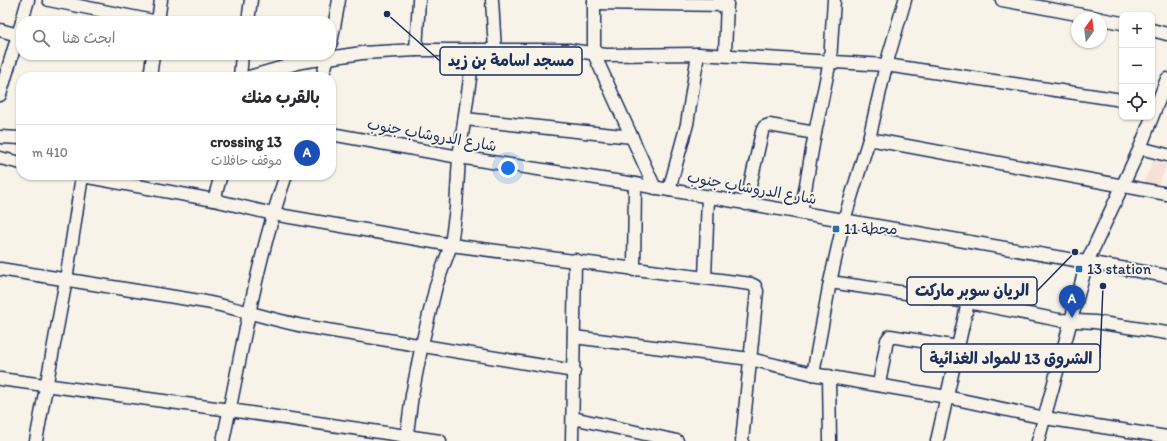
<!DOCTYPE html>
<html lang="ar">
<head>
<meta charset="utf-8">
<style>
	:root { --surface:#fff; --page:#f2f2f3; --text:#2b2b33; --muted:#7c7c81; --line:#e1e1e2; --accent:#111827 }
	body { margin:0; font-family:Itim,"Playpen Sans Arabic",sans-serif; background:var(--page); color:var(--text); direction:rtl }
	.controls { position:absolute; right:12px; top:12px; display:grid; overflow:hidden; border-radius:8px; box-shadow:0 1px 3px #0004 }
	.controls button { width:36px; height:36px; display:grid; place-items:center; padding:0; border:0; border-bottom:1px solid var(--line); background:var(--surface); color:var(--text); font:20px sans-serif }
	.compass { position:absolute; left:1071px; top:12px; width:36px; height:36px; border-radius:50%; background:var(--surface); box-shadow:0 1px 3px #0004; rotate:14deg }
	.you { position:absolute; left:508px; top:168px; width:14px; height:14px; margin:-10px; border:3px solid #fff; border-radius:50%; background:#1a73e8; box-shadow:0 0 0 6px #1a73e833 }
	.badge { display:grid; place-items:center; width:26px; height:26px; border-radius:50%; background:var(--accent); color:#fff; font-size:13px; font-weight:700 }
	.pin { position:absolute; translate:-50% -33px; filter:drop-shadow(0 1px 2px #0008) }
	.pin::after { content:''; position:absolute; top:21px; width:14px; height:12px; background:inherit; clip-path:polygon(0 0,100% 0,50% 100%) }
	.list { margin:0; padding:0; list-style:none }
	h2 { display:flex; justify-content:space-between; align-items:center; height:52px; margin:0; padding:0 16px; font-size:17px }
	h2 small { font-size:13px; font-weight:400; color:var(--muted) }
	.list li { display:grid; grid-template-columns:26px 1fr auto; gap:12px; align-items:center; box-sizing:border-box; height:56px; padding:0 16px; border-top:1px solid var(--line) }
	.list b { display:block; font-size:15px; white-space:nowrap }
	.list p { margin:0; font-size:13px; white-space:nowrap; color:var(--muted) }
	.list em { font-size:13px; font-style:normal; color:var(--muted) }
	.icon { flex:none; width:22px; height:22px; fill:none; stroke:currentColor; stroke-width:2; stroke-linecap:round; stroke-linejoin:round }
	.map { position:relative; flex:none; width:1167px; height:441px; overflow:hidden; direction:ltr }
	.search { position:absolute; background:var(--surface); box-shadow:0 1px 3px #0004; left:16px; top:16px; width:320px; height:44px; display:flex; align-items:center; gap:10px; box-sizing:border-box; padding:0 14px; border-radius:16px; color:var(--muted); font-size:15px }
	.panel { position:absolute; background:var(--surface); box-shadow:0 1px 3px #0004; left:16px; top:72px; width:320px; height:108px; border-radius:16px; direction:rtl }
	.map>svg:first-child { display:block }
</style>
</head>
<body>
<div class="map">
<svg width="1167" height="441" viewBox="0 0 1167 441">
	<rect width="100%" height="100%" fill="#f7f3e8"/>
	<filter id="ink" filterUnits="userSpaceOnUse"><feTurbulence type="fractalNoise" baseFrequency=".025" numOctaves="2"/><feDisplacementMap in="SourceGraphic" scale="8" xChannelSelector="R" yChannelSelector="G"/><feConvolveMatrix kernelMatrix="1 2 1 2 8 2 1 2 1" color-interpolation-filters="sRGB"/></filter>
	<g filter="url(#ink)">
		<!-- built -->
		<path fill="#f5e1d5" d="M 1156,155 L 1167,157 L 1167,166 L 1157,187 L 1143,183 Z"/>
		<g fill="none" stroke-linecap="round" stroke-linejoin="round">
			<defs>
				<g id="minor">
					<path d="M 49,0 L 153,21"/>
					<path d="M 492,0 L 495,50"/>
					<path d="M 594,0 L 594,54 L 655,188"/>
					<path d="M 1002,0 L 1098,18"/>
					<path d="M 594,3 L 727,5"/>
					<path d="M 1101,19 L 1122,23"/>
					<path d="M 22,21 L 28,0"/>
					<path d="M 158,21 L 161,0"/>
					<path d="M 248,21 L 251,0"/>
					<path d="M 0,30 L 18,35"/>
					<path d="M 1152,30 L 1167,34"/>
					<path d="M 331,43 L 339,0"/>
					<path d="M 416,50 L 419,0"/>
					<path d="M 725,55 L 727,0"/>
					<path d="M 150,77 L 153,55"/>
					<path d="M 240,77 L 242,55"/>
					<path d="M 249,77 L 301,62 L 362,53 L 416,50 L 569,50 L 606,55 L 698,54 L 886,65 L 1122,100"/>
					<path d="M 322,77 L 329,55"/>
					<path d="M 0,95 L 21,25"/>
					<path d="M 465,119 L 632,137"/>
					<path d="M 331,134 L 459,157 L 635,184 L 1167,276"/>
					<path d="M 0,137 L 21,138"/>
					<path d="M 869,139 L 1167,194"/>
					<path d="M 1140,148 L 1167,155"/>
					<path d="M 0,158 L 21,163"/>
					<path d="M 77,175 L 214,200 L 273,214 L 451,245 L 751,284 L 755,286 L 757,291 L 742,441"/>
					<path d="M 669,190 L 687,124 L 698,54"/>
					<path d="M 214,200 L 221,175"/>
					<path d="M 746,204 L 762,132 L 764,127 L 769,125 L 815,133"/>
					<path d="M 801,213 L 815,133 L 830,61 L 834,0"/>
					<path d="M 0,269 L 206,302 C 239,309 270,319 303,326 L 574,371"/>
					<path d="M 634,270 L 635,184"/>
					<path d="M 705,278 L 708,197"/>
					<path d="M 830,282 L 968,302 L 1059,320 L 1095,322 L 1167,333"/>
					<path d="M 574,337 L 750,359 L 813,374 L 947,397 L 1045,418 L 1167,437"/>
					<path d="M 813,374 L 830,282 L 844,220 L 869,139 L 886,65 L 905,0"/>
					<path d="M 829,376 L 830,441"/>
					<path d="M 0,379 L 230,410 L 440,441"/>
					<path d="M 879,384 L 887,340 L 890,336 L 958,347"/>
					<path d="M 573,418 L 677,441"/>
					<path d="M 36,441 L 66,280 L 82,176"/>
					<path d="M 223,441 C 242,352 256,261 286,175"/>
					<path d="M 406,441 L 412,395 L 422,344 L 436,286 L 451,245 L 456,208 L 459,157 L 474,50"/>
					<path d="M 572,441 L 575,260"/>
					<path d="M 937,441 L 968,302"/>
					<path d="M 1038,441 L 1087,262 L 1140,148 L 1167,79"/>
				</g>
			</defs>
			<!-- minor casing -->
			<use href="#minor" stroke="#1b2f5e" stroke-width="15"/>
			<!-- minor -->
			<use href="#minor" stroke="#f7f3e8" stroke-width="12"/>
		</g>
	</g>
	<!-- markers -->
	<g fill="#1f6fb2" stroke="#f7f3e8" stroke-width="1.5">
		<rect x="832" y="225" width="8" height="8" rx="2"/>
		<rect x="1075" y="265" width="8" height="8" rx="2"/>
	</g>
	<g text-anchor="middle" stroke-width="4" stroke-linejoin="round" paint-order="stroke">
		<!-- street labels -->
		<g font-size="15" fill="#1b2f5e" stroke="#f7f3e8">
			<text transform="translate(432 135) rotate(10)" y="5">شارع الدروشاب جنوب</text>
			<text transform="translate(752 188) rotate(10)" y="5">شارع الدروشاب جنوب</text>
		</g>
		<!-- poi labels -->
		<g font-size="15" fill="#1b2f5e" stroke="#f7f3e8" text-anchor="start">
			<text x="844" y="234">محطة 11</text>
			<text x="1087" y="274">13 station</text>
		</g>
	</g>
	<!-- callouts -->
	<path fill="none" stroke="#1b2f5e" stroke-width="1.5" d="M387 14L440 61M1075 252L1037 291M1103 286L1100 358"/>
	<g fill="#1b2f5e" stroke="#f7f3e8" stroke-width="1.5">
		<circle cx="387" cy="14" r="4"/>
		<circle cx="1075" cy="252" r="4"/>
		<circle cx="1103" cy="286" r="4"/>
	</g>
	<g fill="#f7f3e8" stroke="#1b2f5e" stroke-width="1.5">
		<rect x="440" y="47" width="142" height="28" rx="4"/>
		<rect x="907" y="277" width="130" height="28" rx="4"/>
		<rect x="921" y="344" width="179" height="28" rx="4"/>
	</g>
	<g font-size="16" text-anchor="middle" font-weight="bold" fill="#1b2f5e">
		<text x="511" y="66">مسجد اسامة بن زيد</text>
		<text x="972" y="296">الريان سوبر ماركت</text>
		<text x="1011" y="364">الشروق 13 للمواد الغذائية</text>
	</g>
</svg>
<div class="controls">
<button>+</button>
<button>−</button>
<button><svg class="icon" aria-label="locate" viewBox="0 0 24 24"><circle cx="12" cy="12" r="6"/><path d="M12 2v4M12 18v4M2 12h4M18 12h4"/></svg></button>
</div>
<svg class="compass" viewBox="-18 -18 36 36"><path d="M0-13l5 13h-10z" fill="#e53935"/><path d="M0 13l5-13h-10z" fill="#7c7c81"/></svg>
<div class="you"></div>
<div class="pin badge" style="left:1072px;top:318px;background:#1a4fb4">A</div>
<div class="search"><svg class="icon" aria-label="search" viewBox="0 0 24 24"><circle cx="10" cy="10" r="6"/><path d="M15 15l6 6"/></svg>ابحث هنا</div>
<section class="panel">
<h2>بالقرب منك<small></small></h2>
<ul class="list">
<li><span class="badge" style="background:#1a4fb4">A</span><div><b>13 crossing</b><p>موقف حافلات</p></div><em>410 m</em></li>
</ul>
</section>
</div>
</body>
</html>
